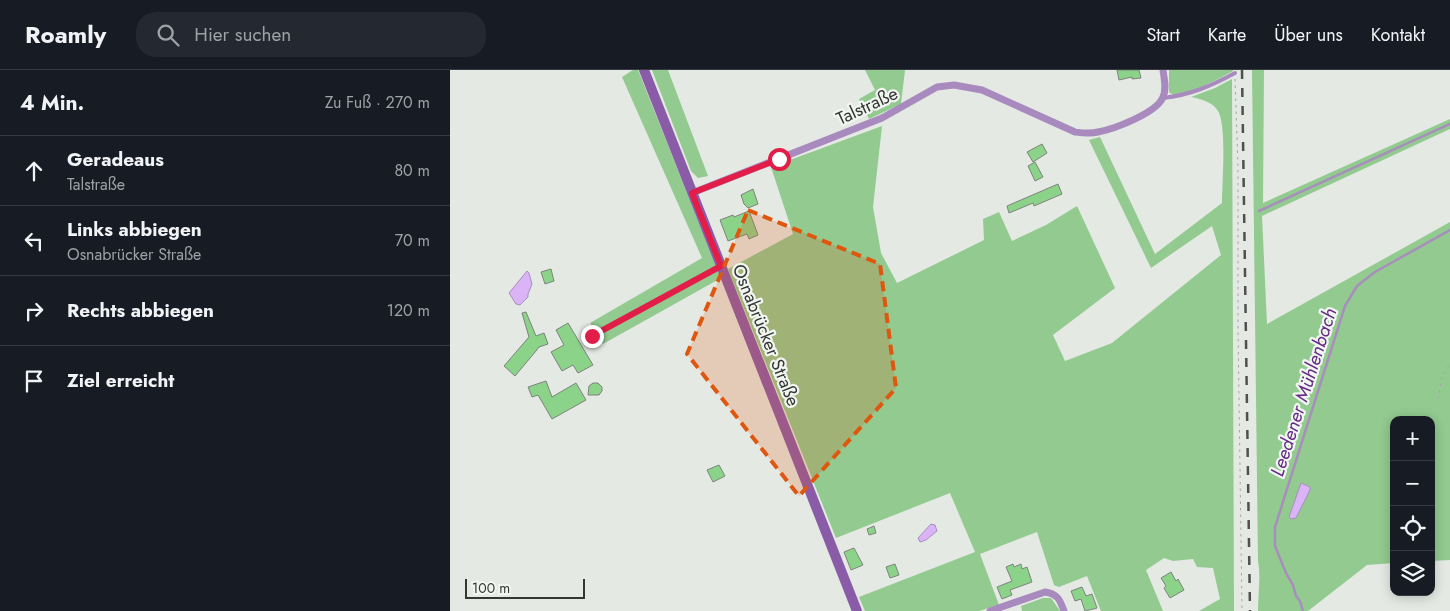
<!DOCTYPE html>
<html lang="de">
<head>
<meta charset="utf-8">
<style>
	:root { --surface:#171b24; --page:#242831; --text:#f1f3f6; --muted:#9ea1a6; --line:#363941 }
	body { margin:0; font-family:Jost,sans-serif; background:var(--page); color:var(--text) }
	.controls { position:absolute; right:15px; bottom:15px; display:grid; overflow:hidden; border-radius:10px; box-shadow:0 2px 12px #0003 }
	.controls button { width:45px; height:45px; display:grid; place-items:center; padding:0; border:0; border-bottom:1px solid var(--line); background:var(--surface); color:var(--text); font:25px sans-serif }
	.scale { position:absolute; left:15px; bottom:12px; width:120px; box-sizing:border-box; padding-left:5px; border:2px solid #343634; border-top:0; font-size:14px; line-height:18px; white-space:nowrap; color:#343634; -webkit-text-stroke:4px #f1f6f1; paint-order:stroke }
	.stop { position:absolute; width:15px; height:15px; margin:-11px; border:4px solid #e11d48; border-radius:50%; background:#fff }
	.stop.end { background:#e11d48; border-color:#fff; box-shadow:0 1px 5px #0008 }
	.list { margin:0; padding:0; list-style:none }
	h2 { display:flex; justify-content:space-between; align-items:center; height:65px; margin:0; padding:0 20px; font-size:21px }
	h2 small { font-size:16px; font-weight:400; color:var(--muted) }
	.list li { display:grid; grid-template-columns:32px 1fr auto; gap:15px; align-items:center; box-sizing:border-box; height:70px; padding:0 20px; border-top:1px solid var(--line) }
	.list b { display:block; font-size:19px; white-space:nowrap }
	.list p { margin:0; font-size:16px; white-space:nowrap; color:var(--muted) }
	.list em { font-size:16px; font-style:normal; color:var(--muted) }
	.icon { flex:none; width:28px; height:28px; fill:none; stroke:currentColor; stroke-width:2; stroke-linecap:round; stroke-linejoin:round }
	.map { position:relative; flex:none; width:1000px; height:541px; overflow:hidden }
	header { display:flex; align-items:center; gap:30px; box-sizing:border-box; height:70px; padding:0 25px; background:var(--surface); border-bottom:1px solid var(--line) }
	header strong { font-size:24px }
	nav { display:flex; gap:28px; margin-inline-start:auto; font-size:18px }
	.search { width:350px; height:45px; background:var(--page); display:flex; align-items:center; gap:12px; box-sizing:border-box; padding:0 18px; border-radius:20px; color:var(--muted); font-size:19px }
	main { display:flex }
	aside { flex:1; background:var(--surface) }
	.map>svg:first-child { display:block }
</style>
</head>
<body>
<header>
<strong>Roamly</strong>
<div class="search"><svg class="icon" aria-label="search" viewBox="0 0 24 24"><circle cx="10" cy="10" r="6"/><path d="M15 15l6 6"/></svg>Hier suchen</div>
<nav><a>Start</a><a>Karte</a><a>Über uns</a><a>Kontakt</a></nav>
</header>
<main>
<aside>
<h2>4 Min.<small>Zu Fuß · 270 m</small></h2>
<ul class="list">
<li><svg class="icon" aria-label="ahead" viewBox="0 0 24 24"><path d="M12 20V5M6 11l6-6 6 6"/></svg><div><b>Geradeaus</b><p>Talstraße</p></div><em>80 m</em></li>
<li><svg class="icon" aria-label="left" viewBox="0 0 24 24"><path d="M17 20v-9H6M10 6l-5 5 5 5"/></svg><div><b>Links abbiegen</b><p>Osnabrücker Straße</p></div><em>70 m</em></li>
<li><svg class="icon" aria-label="right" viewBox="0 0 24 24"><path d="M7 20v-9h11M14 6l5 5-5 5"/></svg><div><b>Rechts abbiegen</b></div><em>120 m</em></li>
<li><svg class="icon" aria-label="arrive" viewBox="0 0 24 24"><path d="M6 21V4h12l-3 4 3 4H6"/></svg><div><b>Ziel erreicht</b></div></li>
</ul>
</aside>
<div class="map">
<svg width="1000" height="541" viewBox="0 0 1000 541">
	<rect width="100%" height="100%" fill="#e4e9e3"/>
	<!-- green -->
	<g fill="#92ca90">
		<path d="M 183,0 L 188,0 L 271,208 L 153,274 L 140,253 L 252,188 L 172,7 Z"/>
		<path d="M 202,0 L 218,0 L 258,106 L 248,108 L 241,101 Z"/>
		<path d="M 415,0 L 455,0 L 451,34 L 419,49 L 409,29 L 425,20 Z"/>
		<path d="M 719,0 L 783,0 L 783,1 C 764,12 745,21 723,25 L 719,22 Z"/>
		<path d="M 802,0 L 814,0 L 813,133 L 1000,49 L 1000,59 L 812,146 L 817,254 L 1000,152 L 1000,490 L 981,491 L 981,350 L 944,350 L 944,493 L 917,495 L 858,541 L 808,541 C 808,524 811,508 808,491 Z"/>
		<path d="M 782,9 L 784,541 L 749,541 L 770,529 L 763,498 L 747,497 L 743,489 L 723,491 L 714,488 L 696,500 L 713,541 L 651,541 L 637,506 L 609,517 L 604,515 L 587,462 L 530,484 L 549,535 L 529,541 L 415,541 L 409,527 L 525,482 L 500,423 L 386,468 L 278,199 L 343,164 L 321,97 L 432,56 L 423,137 L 431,183 L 447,213 L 534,170 L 533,149 L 549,142 L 562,171 L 596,155 L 627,136 L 665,218 L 603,265 L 615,291 L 662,273 L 771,185 L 762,156 L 701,198 L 639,70 L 650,67 L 705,184 L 772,133 C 772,113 777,56 768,41 C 763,32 751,29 741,27 L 765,18 Z"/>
		<path d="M 593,528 L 601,528 L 610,541 L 572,541 L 571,536 Z"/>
	</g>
	<!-- water -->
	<g fill="#dab4f6" stroke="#a88ebc">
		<path d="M 77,201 L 79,203 L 82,214 L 78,224 L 78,227 L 70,235 L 66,234 L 59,223 Z"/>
		<path d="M 851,413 L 860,417 L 860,420 L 846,448 L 841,449 L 839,447 Z"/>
		<path d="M 481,454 L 485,455 L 487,461 L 476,470 L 470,472 L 468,468 Z"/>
	</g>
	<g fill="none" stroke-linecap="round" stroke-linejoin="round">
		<!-- stream -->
		<g stroke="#a88ebc" stroke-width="2.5">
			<path d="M 809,141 L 1000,54"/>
			<path d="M 853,541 L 850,531 L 846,526 L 843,515 L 836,503 L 825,476 L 825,457 L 895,236 L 907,216 L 925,202 L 1000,160"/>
		</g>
	</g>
	<!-- building -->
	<g fill="#8cd38a" stroke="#7e837e">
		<path d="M 667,0 L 689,0 L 691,8 L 682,9 L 682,7 L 669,10 Z"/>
		<path d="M 592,74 L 597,83 L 583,92 L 577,82 Z"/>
		<path d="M 585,92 L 593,107 L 585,111 L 578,96 Z"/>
		<path d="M 608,114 L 612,124 L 584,136 L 583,133 L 559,143 L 557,136 Z"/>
		<path d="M 303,119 L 308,134 L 298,138 L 294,134 L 291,125 Z"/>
		<path d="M 299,141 L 308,165 L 299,169 L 297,164 L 278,171 L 270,150 L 283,145 L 284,147 Z"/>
		<path d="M 101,199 L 104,211 L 95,214 L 91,202 Z"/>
		<path d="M 76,242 L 86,266 L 94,263 L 98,274 L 89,277 L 86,281 L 65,306 L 54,296 L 79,267 L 72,243 Z"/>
		<path d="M 118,253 L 143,295 L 128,303 L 123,295 L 112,301 L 101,282 L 114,275 L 106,260 Z"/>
		<path d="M 96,311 L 102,327 L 126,313 L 136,330 L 102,349 L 88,325 L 82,327 L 78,317 Z"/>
		<path d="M 143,313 L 148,313 L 152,317 L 152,321 L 149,325 L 138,325 L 139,316 Z"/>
		<path d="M 269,395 L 275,406 L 263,412 L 257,400 Z"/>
		<path d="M 424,456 L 426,463 L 419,465 L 417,459 Z"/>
		<path d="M 404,478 L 413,495 L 401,500 L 394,482 Z"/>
		<path d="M 445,494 L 449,505 L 440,508 L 436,497 Z"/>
		<path d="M 563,494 L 564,497 L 571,494 L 572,499 L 577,497 L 582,512 L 560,520 L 562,525 L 552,529 L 547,517 L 562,511 L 556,497 Z"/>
		<path d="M 721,502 L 726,511 L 728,509 L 734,520 L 720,528 L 714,518 L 716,516 L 711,508 Z"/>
		<path d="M 632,517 L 636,526 L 642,524 L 647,538 L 635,541 L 631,529 L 625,531 L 621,521 Z"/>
	</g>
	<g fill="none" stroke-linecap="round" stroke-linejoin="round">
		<!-- path -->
		<g stroke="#a3a6a2" stroke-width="1" stroke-dasharray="2.5 4" stroke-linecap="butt">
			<path d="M 785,9 L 788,96 L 788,258 L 792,541"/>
			<path d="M 988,329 L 992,307 L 1000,294"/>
		</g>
		<!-- service -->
		<g stroke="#a98abf" stroke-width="4">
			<path d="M 713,28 C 740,25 761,16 785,3"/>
			<path d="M 142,266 L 270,197"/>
		</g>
		<!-- minor -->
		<g stroke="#a98abf" stroke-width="7">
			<path d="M 242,123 L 432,48 L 487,17 L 504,15 L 532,20 L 625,62 C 633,63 640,64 648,62 C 664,59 707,43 713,27 C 717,18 714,9 713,0"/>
			<path d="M 540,541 L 595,522 C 608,524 610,530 614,541"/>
		</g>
		<!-- secondary -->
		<path stroke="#8a5ca8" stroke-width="10" d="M 194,0 L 407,541"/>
		<!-- rail -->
		<path stroke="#4f514f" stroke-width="2.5" stroke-dasharray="9 9" stroke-linecap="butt" d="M 792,0 L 800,541"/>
	</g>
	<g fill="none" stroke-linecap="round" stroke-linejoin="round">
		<!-- route -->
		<path stroke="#e11d48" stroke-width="6" d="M 142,266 L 271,196 L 242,123 L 329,89"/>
	</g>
	<!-- marked area -->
	<path fill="#df570e" fill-opacity="0.2" stroke="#df570e" stroke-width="4" stroke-dasharray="10 6" stroke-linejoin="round" d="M 298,140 L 430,194 L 446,318 L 349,426 L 237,284 Z"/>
	<g text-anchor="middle" stroke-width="4.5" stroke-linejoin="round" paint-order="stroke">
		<!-- street labels -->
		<g font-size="18" fill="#343634" stroke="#f1f6f1">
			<text transform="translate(417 36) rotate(-25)" y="6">Talstraße</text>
			<text transform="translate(316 265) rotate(68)" y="6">Osnabrücker Straße</text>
		</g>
		<!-- water labels -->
		<g font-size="19" font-style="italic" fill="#662a87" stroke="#f1f6f1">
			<text transform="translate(853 322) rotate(-72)" y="7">Leedener Mühlenbach</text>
		</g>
	</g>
</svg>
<div class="controls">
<button>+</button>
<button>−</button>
<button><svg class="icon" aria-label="locate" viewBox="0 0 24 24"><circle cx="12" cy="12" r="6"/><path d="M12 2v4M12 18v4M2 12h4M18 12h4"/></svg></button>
<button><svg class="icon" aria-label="layers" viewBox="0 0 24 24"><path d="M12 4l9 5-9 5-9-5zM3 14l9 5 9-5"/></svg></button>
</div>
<div class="scale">100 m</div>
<div class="stop" style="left:329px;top:89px"></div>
<div class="stop end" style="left:142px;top:266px"></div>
</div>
</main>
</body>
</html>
